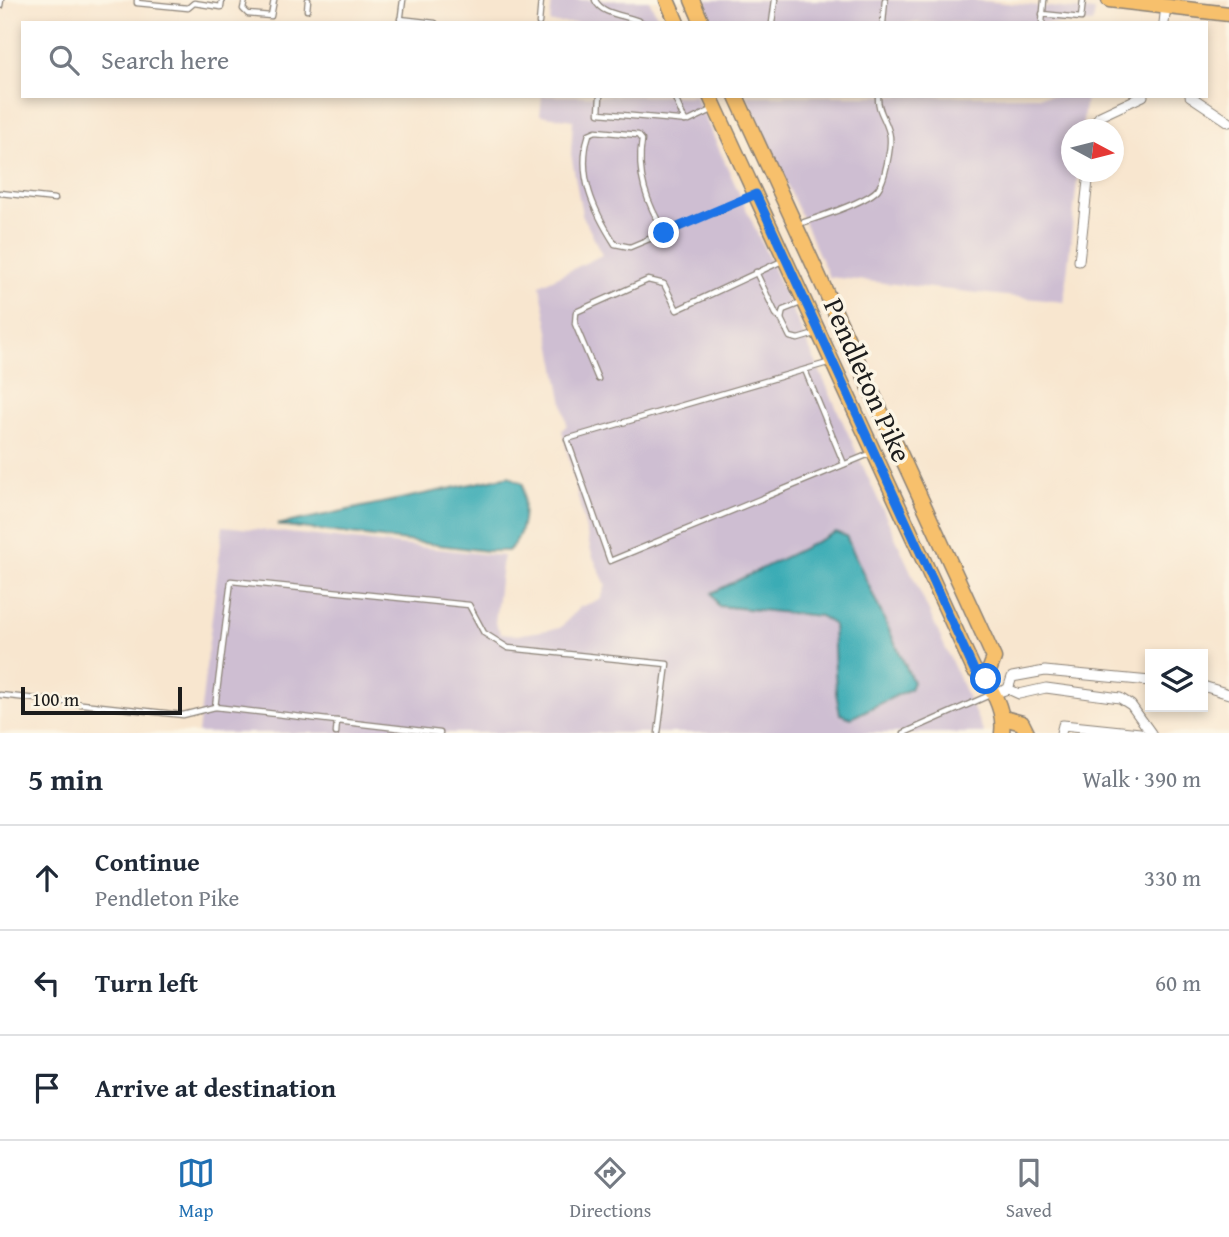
<!DOCTYPE html>
<html lang="en">
<head>
<meta charset="utf-8">
<style>
	:root { --surface:#fff; --page:#f6f6f7; --text:#1f2937; --muted:#747a83; --line:#e0e1e3; --accent:#1f6fb2 }
	body { margin:0; font-family:"Gentium Book Plus",serif; background:var(--page); color:var(--text) }
	.controls { position:absolute; right:21px; bottom:21px; display:grid; overflow:hidden; border-radius:0px; box-shadow:0 4px 10px #0003 }
	.controls button { width:63px; height:63px; display:grid; place-items:center; padding:0; border:0; border-bottom:2px solid var(--line); background:var(--surface); color:var(--text); font:35px sans-serif }
	.compass { position:absolute; left:1061px; top:119px; width:63px; height:63px; border-radius:50%; background:var(--surface); box-shadow:0 4px 10px #0003; rotate:97deg }
	.scale { position:absolute; left:21px; bottom:18px; width:161px; box-sizing:border-box; padding-left:7px; border:4px solid #1c1c1c; border-top:0; font-size:19px; line-height:24px; white-space:nowrap; color:#1c1c1c; -webkit-text-stroke:5px #fcf5e5; paint-order:stroke }
	.stop { position:absolute; width:21px; height:21px; margin:-16px; border:5px solid #1a73e8; border-radius:50%; background:#fff }
	.stop.end { background:#1a73e8; border-color:#fff; box-shadow:0 2px 7px #0008 }
	.list { margin:0; padding:0; list-style:none }
	h2 { display:flex; justify-content:space-between; align-items:center; height:91px; margin:0; padding:0 28px; font-size:30px }
	h2 small { font-size:23px; font-weight:400; color:var(--muted) }
	.list li { display:grid; grid-template-columns:46px 1fr auto; gap:21px; align-items:center; box-sizing:border-box; height:105px; padding:0 28px; border-top:2px solid var(--line) }
	.list b { display:block; font-size:26px; white-space:nowrap }
	.list p { margin:0; font-size:23px; white-space:nowrap; color:var(--muted) }
	.list em { font-size:23px; font-style:normal; color:var(--muted) }
	.icon { flex:none; width:38px; height:38px; fill:none; stroke:currentColor; stroke-width:2; stroke-linecap:round; stroke-linejoin:round }
	.map { position:relative; flex:none; width:1229px; height:733px; overflow:hidden }
	.search { position:absolute; background:var(--surface); box-shadow:0 4px 10px #0003; left:21px; right:21px; top:21px; height:77px; display:flex; align-items:center; gap:18px; box-sizing:border-box; padding:0 24px; border-radius:0px; color:var(--muted); font-size:26px }
	.sheet { height:406px; background:var(--surface) }
	nav { display:flex; justify-content:space-around; align-items:center; box-sizing:border-box; height:98px; border-top:2px solid var(--line); background:var(--surface); font-size:19px; color:var(--muted) }
	nav a { display:grid; justify-items:center; gap:4px }
	nav .on { color:var(--accent) }
	.map>svg:first-child { display:block }
</style>
</head>
<body>
<div class="map">
<svg width="1229" height="733" viewBox="0 0 1229 733">
	<rect width="100%" height="100%" fill="#fcf5e5"/>
	<filter id="ink" filterUnits="userSpaceOnUse"><feTurbulence type="fractalNoise" baseFrequency=".0143" numOctaves="2"/><feDisplacementMap in="SourceGraphic" scale="14" xChannelSelector="R" yChannelSelector="G"/><feConvolveMatrix kernelMatrix="1 2 1 2 8 2 1 2 1" color-interpolation-filters="sRGB"/></filter>
	<filter id="wash" filterUnits="userSpaceOnUse"><feTurbulence type="fractalNoise" baseFrequency=".00686" numOctaves="4" result="noise"/><feDisplacementMap in="SourceGraphic" scale="28" xChannelSelector="R" yChannelSelector="G"/><feGaussianBlur stdDeviation="1.57" result="paint"/><feColorMatrix in="noise" values="0 0 0 0 0 0 0 0 0 0 0 0 0 0 0 0 0 1.4 0 .05"/><feComposite in="paint" operator="in"/></filter>
	<g filter="url(#wash)">
		<rect width="100%" height="100%" fill="#f8e6cf"/>
		<!-- industrial -->
		<g fill="#cebed2">
			<path d="M 552,0 L 649,0 L 661,23 L 550,23 Z"/>
			<path d="M 707,0 L 972,0 L 1095,11 L 1093,23 L 713,23 L 706,6 Z"/>
			<path d="M 542,96 L 695,96 L 984,733 L 198,733 L 223,526 L 503,556 L 495,623 L 501,633 L 517,635 L 560,628 L 580,607 L 601,599 L 606,585 L 592,555 L 562,430 L 567,425 L 540,285 L 602,255 L 582,214 L 571,154 L 573,120 L 540,115 Z"/>
			<path d="M 747,96 L 1086,96 L 1082,129 L 1072,130 L 1072,172 L 1078,172 L 1064,302 L 829,277 Z"/>
		</g>
		<!-- water -->
		<g fill="#3aacb5" stroke="#2b6468" stroke-width="2">
			<path d="M 509,476 L 523,484 C 524,509 527,533 508,551 L 487,551 L 277,525 Z"/>
			<path d="M 836,532 L 846,536 L 913,682 L 910,689 L 851,718 L 840,714 L 836,693 L 833,624 L 820,616 L 718,606 L 712,593 Z"/>
		</g>
	</g>
	<g filter="url(#ink)">
		<g fill="none" stroke-linecap="round" stroke-linejoin="round">
			<defs>
				<g id="service">
					<path d="M 137,0 L 137,3 L 188,8 L 194,3 L 221,7 L 222,0"/>
					<path d="M 245,0 L 243,9 L 248,14 L 271,16 L 274,0"/>
					<path d="M 595,0 C 602,16 629,15 643,23"/>
					<path d="M 0,6 L 1,0"/>
					<path d="M 307,10 L 308,0"/>
					<path d="M 1042,14 L 1081,18 L 1083,0"/>
					<path d="M 400,19 L 435,23"/>
					<path d="M 400,23 L 403,0"/>
					<path d="M 539,23 L 541,0"/>
					<path d="M 772,23 L 775,0"/>
					<path d="M 883,23 L 885,0"/>
					<path d="M 1042,23 L 1044,0"/>
					<path d="M 600,96 L 599,113 L 689,121 L 714,109"/>
					<path d="M 674,96 L 685,121"/>
					<path d="M 0,193 L 55,199"/>
					<path d="M 799,224 C 816,218 868,202 878,189 C 885,180 891,148 890,137 C 888,121 877,112 878,96"/>
					<path d="M 665,233 C 647,204 636,174 642,140 L 638,135 L 596,131 L 589,134 C 576,175 594,211 615,244 L 630,247 L 752,196"/>
					<path d="M 756,272 L 776,314 L 781,319"/>
					<path d="M 801,303 L 783,310 L 781,319 L 790,337 L 798,339 L 815,334"/>
					<path d="M 831,362 L 567,439 L 610,561 L 872,453"/>
					<path d="M 805,370 L 844,464"/>
					<path d="M 598,379 L 575,324 L 576,312 L 648,280 L 664,284 L 677,310 L 782,261"/>
					<path d="M 0,695 L 183,715 L 215,707"/>
					<path d="M 336,733 L 337,721"/>
					<path d="M 440,733 L 215,707 L 231,581 L 469,605 L 484,633 L 508,648 L 667,664 L 658,733"/>
					<path d="M 904,733 L 992,694"/>
				</g>
				<g id="minor">
					<path d="M 1164,23 L 1166,6"/>
					<path d="M 1190,96 L 1229,122"/>
					<path d="M 1093,130 L 1094,123 L 1100,116 L 1143,96"/>
					<path d="M 1079,261 L 1089,172"/>
					<path d="M 1203,686 L 1229,694"/>
					<path d="M 1008,689 L 1012,677 L 1045,671 L 1150,681"/>
					<path d="M 993,694 L 1008,689 L 1019,694 L 1046,688 L 1120,698 L 1131,705 L 1151,733"/>
					<path d="M 1061,733 L 1063,725 L 1140,733"/>
				</g>
				<g id="primary">
					<path d="M 667,0 L 677,23"/>
					<path d="M 692,0 L 702,23"/>
					<path d="M 1109,0 L 1229,14"/>
					<path d="M 710,96 L 974,670 C 992,684 1005,711 1002,733"/>
					<path d="M 736,96 L 994,658 L 986,679"/>
					<path d="M 1004,718 L 1022,723 L 1027,733"/>
				</g>
			</defs>
			<!-- service casing -->
			<use href="#service" stroke="#8a8176" stroke-width="7"/>
			<!-- minor casing -->
			<use href="#minor" stroke="#8a8176" stroke-width="11"/>
			<!-- primary casing -->
			<use href="#primary" stroke="#8a8176" stroke-width="17"/>
			<!-- service -->
			<use href="#service" stroke="#fff" stroke-width="4.5"/>
			<!-- minor -->
			<use href="#minor" stroke="#fff" stroke-width="9"/>
			<!-- primary -->
			<use href="#primary" stroke="#f7c06c" stroke-width="14"/>
		</g>
	</g>
	<g fill="none" stroke-linecap="round" stroke-linejoin="round" filter="url(#ink)">
		<!-- route -->
		<path stroke="#1a73e8" stroke-width="9" d="M 664,233 L 756,194 L 974,670 L 986,679"/>
	</g>
	<g text-anchor="middle" stroke-width="7" stroke-linejoin="round" paint-order="stroke">
		<!-- street labels -->
		<g font-size="28" fill="#1c1c1c" stroke="#fcf5e5">
			<text transform="translate(868 380) rotate(66)" y="10">Pendleton Pike</text>
		</g>
	</g>
</svg>
<div class="controls">
<button><svg class="icon" aria-label="layers" viewBox="0 0 24 24"><path d="M12 4l9 5-9 5-9-5zM3 14l9 5 9-5"/></svg></button>
</div>
<svg class="compass" viewBox="-18 -18 36 36"><path d="M0-13l5 13h-10z" fill="#e53935"/><path d="M0 13l5-13h-10z" fill="#747a83"/></svg>
<div class="scale">100 m</div>
<div class="stop" style="left:986px;top:679px"></div>
<div class="stop end" style="left:664px;top:233px"></div>
<div class="search"><svg class="icon" aria-label="search" viewBox="0 0 24 24"><circle cx="10" cy="10" r="6"/><path d="M15 15l6 6"/></svg>Search here</div>
</div>
<section class="sheet">
<h2>5 min<small>Walk · 390 m</small></h2>
<ul class="list">
<li><svg class="icon" aria-label="ahead" viewBox="0 0 24 24"><path d="M12 20V5M6 11l6-6 6 6"/></svg><div><b>Continue</b><p>Pendleton Pike</p></div><em>330 m</em></li>
<li><svg class="icon" aria-label="left" viewBox="0 0 24 24"><path d="M17 20v-9H6M10 6l-5 5 5 5"/></svg><div><b>Turn left</b></div><em>60 m</em></li>
<li><svg class="icon" aria-label="arrive" viewBox="0 0 24 24"><path d="M6 21V4h12l-3 4 3 4H6"/></svg><div><b>Arrive at destination</b></div></li>
</ul>
</section>
<nav>
<a class="on"><svg class="icon" aria-label="map" viewBox="0 0 24 24"><path d="M3 6l6-2 6 2 6-2v14l-6 2-6-2-6 2zM9 4v14M15 6v14"/></svg>Map</a>
<a><svg class="icon" aria-label="directions" viewBox="0 0 24 24"><path d="M12 3l9 9-9 9-9-9zM9 14v-3h6M13 9l2 2-2 2"/></svg>Directions</a>
<a><svg class="icon" aria-label="saved" viewBox="0 0 24 24"><path d="M7 4h10v16l-5-4-5 4z"/></svg>Saved</a>
</nav>
</body>
</html>
